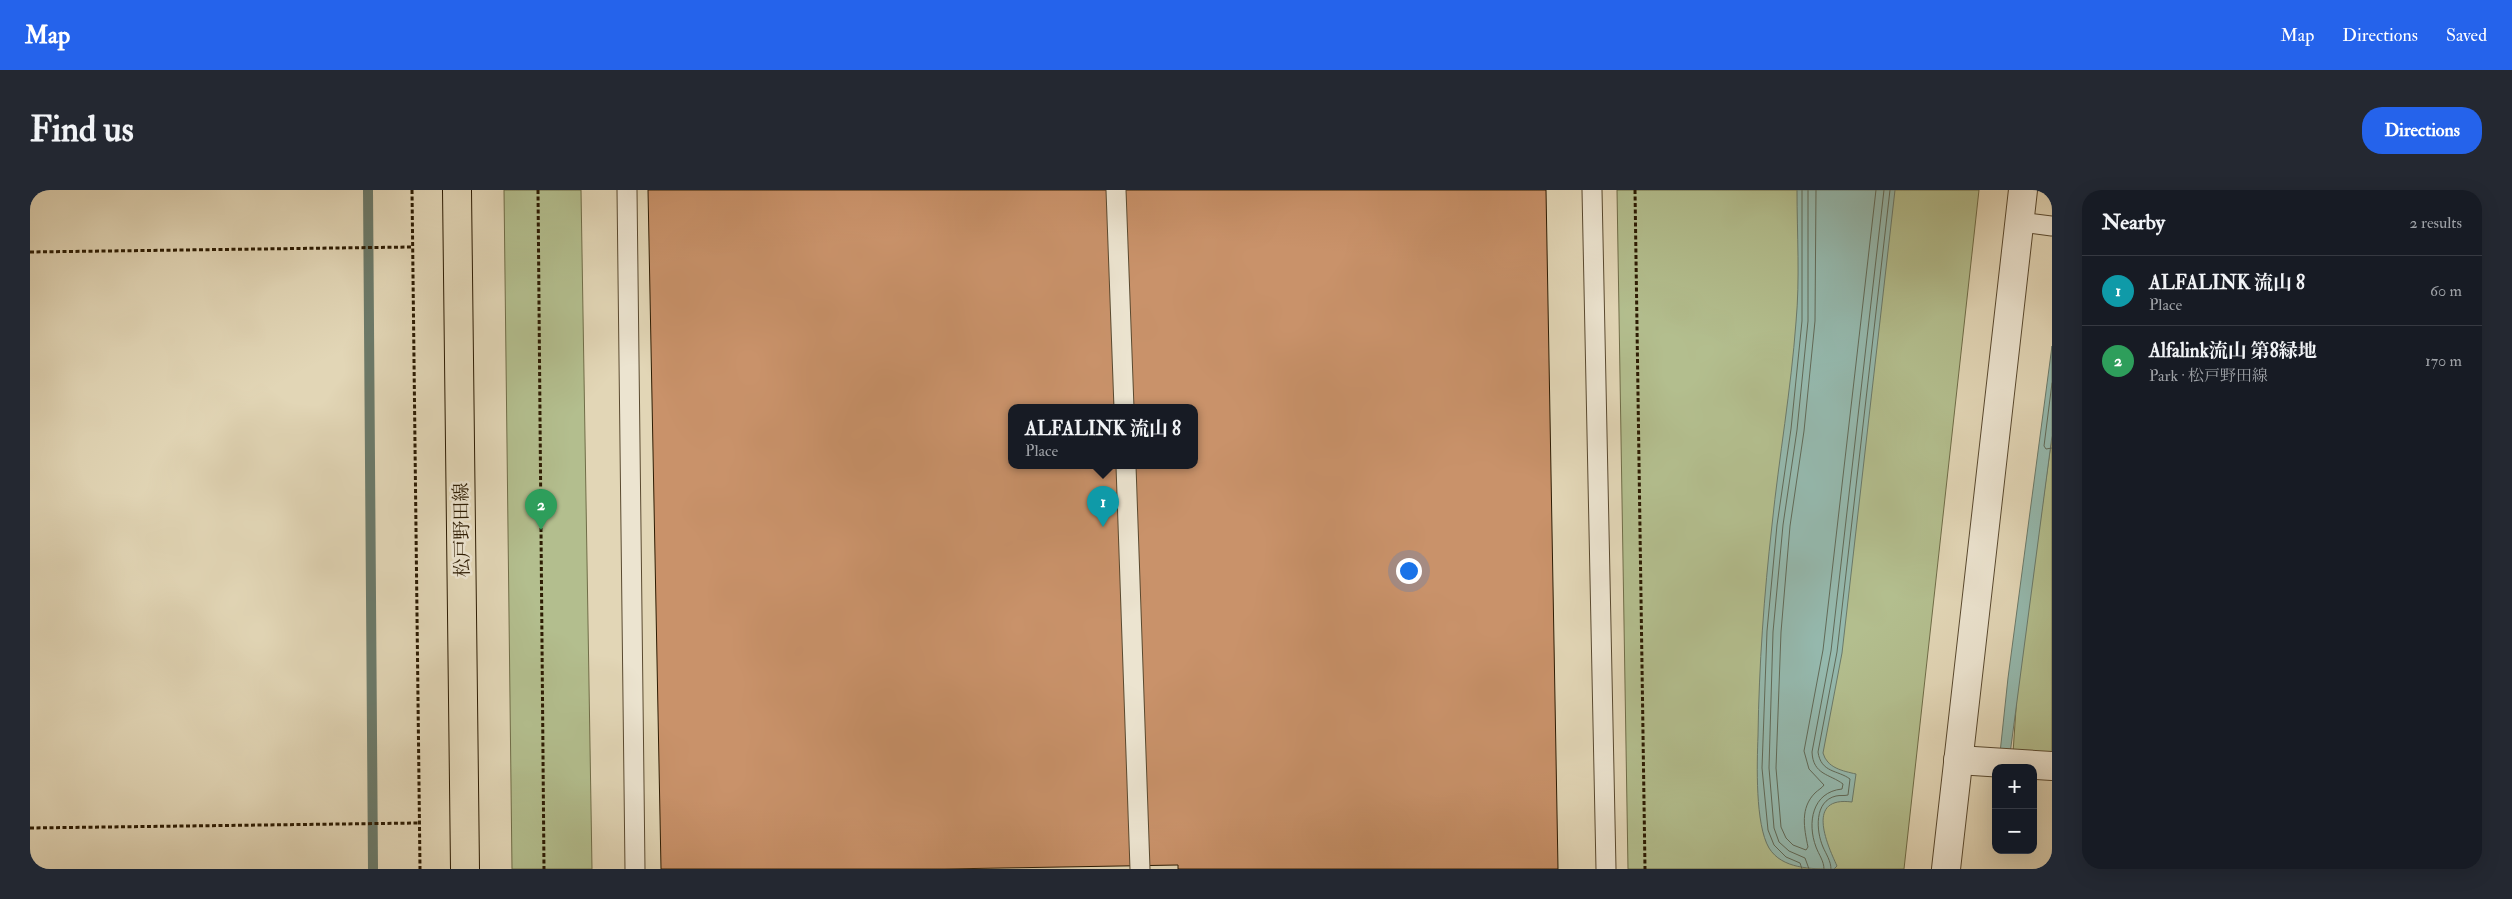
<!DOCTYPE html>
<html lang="en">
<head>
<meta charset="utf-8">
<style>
	:root { --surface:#171b24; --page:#242831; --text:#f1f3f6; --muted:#9ea1a6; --line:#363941; --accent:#2563eb }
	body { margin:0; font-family:"IM FELL Double Pica","Noto Serif JP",serif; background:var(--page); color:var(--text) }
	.controls { position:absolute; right:15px; bottom:15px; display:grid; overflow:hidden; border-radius:10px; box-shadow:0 5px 20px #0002 }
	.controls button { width:45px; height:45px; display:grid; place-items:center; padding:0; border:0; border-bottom:1px solid var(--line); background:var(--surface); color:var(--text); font:25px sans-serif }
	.you { position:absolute; left:1378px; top:380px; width:18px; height:18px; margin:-12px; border:4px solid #fff; border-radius:50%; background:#1a73e8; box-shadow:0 0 0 8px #1a73e833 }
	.badge { display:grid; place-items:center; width:32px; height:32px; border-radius:50%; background:var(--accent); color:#fff; font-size:16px; font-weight:700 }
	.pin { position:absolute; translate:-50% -41px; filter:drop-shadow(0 1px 2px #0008) }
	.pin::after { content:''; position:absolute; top:26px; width:18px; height:15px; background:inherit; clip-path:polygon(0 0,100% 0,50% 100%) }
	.popup { position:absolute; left:978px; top:214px; width:190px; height:65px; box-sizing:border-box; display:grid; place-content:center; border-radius:10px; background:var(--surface); filter:drop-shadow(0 1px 4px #0005); font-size:16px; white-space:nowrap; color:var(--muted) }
	.popup b { font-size:19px; color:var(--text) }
	.popup::after { content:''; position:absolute; left:50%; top:100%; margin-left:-10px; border:10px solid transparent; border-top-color:var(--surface) }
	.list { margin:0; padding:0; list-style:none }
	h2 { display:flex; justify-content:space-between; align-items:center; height:65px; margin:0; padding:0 20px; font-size:21px }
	h2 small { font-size:16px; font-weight:400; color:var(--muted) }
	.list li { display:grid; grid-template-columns:32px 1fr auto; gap:15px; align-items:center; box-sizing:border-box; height:70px; padding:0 20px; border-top:1px solid var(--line) }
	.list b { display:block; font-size:19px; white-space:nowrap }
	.list p { margin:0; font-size:16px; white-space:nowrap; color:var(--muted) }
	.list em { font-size:16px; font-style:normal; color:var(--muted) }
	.map { position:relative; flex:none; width:2022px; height:679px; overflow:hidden; border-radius:20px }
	header { display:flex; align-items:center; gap:30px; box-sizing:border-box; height:70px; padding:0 25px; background:var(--accent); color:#fff }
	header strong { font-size:24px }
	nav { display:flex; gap:28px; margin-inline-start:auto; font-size:18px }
	.intro { display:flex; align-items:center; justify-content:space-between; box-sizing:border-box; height:120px; padding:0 30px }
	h1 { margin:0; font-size:35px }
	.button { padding:12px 22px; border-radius:20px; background:var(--accent); color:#fff; font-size:18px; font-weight:700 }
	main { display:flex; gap:30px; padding:0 30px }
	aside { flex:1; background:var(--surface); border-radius:20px; box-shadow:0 5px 20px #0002 }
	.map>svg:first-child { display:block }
</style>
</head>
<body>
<header>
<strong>Map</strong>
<nav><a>Map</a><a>Directions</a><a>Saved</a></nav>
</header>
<div class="intro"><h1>Find us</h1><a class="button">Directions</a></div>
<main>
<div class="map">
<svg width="2022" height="679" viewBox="0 0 2022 679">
	<rect width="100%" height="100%" fill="#e2d6b6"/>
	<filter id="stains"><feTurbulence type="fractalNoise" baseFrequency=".004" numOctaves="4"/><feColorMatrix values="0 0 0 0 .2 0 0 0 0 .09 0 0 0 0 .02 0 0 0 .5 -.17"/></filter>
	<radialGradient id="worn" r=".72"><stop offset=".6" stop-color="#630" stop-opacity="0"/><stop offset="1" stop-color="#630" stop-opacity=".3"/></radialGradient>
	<!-- green -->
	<g fill="#b3be8e" stroke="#706d48">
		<path d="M 474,0 L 551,0 L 562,679 L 482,679 Z"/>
		<path d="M 1587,0 L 1949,0 L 1874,679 L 1598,679 Z"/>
		<path d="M 2022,246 L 2022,565 L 1983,563 L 1988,489 Z"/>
	</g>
	<!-- water -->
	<g fill="#95b9ae" stroke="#6b7a6a">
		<path d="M 1767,0 L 1865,0 L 1812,463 L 1793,563 C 1797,578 1813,581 1826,584 L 1822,612 C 1776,606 1796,652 1807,676 L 1804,679 C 1781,679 1752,679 1739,658 C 1725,634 1727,574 1728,546 C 1729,475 1734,405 1742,335 C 1749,267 1761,200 1766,132 C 1770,89 1767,44 1767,0 Z"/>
		<path d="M 2022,156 L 2022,246 L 1980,564 L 1970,563 L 1978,488 Z"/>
	</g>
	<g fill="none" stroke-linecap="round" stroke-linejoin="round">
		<!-- shore -->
		<g stroke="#616a58" stroke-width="1">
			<path d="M 1772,0 L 1772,131 L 1761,239 L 1747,335 L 1737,441 L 1732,578 L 1738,640 L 1744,655 L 1756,667 L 1770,673 L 1772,679"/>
			<path d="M 1778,0 L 1778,131 L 1767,240 L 1753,335 L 1743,442 L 1739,578 L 1744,638 L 1749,652 L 1759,661 L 1775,668 L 1779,679"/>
			<path d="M 1786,0 L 1785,131 L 1774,241 L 1760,336 L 1751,442 L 1746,578 L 1751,637 L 1756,648 L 1763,655 L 1776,660 L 1778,657 C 1774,638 1770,618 1785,603 C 1788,600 1792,598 1794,595 L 1779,579 L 1774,561 L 1793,460 L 1846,0"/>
			<path d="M 2022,193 L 2014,256 L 2016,259 L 2022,258"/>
			<path d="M 1794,679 C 1794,671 1789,665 1786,657 C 1777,633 1782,602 1812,599 L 1813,594 C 1800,584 1783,585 1782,562 L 1801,461 L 1854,0"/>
			<path d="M 1801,679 C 1801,671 1796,664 1793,657 C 1786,641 1784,611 1806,606 C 1810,605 1814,606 1818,605 L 1820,589 C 1808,580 1791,583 1788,562 L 1807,462 L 1860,0"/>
		</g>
		<!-- stream -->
		<path stroke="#6b7a6a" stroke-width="10" d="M 338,0 L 343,679"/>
	</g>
	<!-- building -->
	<path fill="#c9926a" stroke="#2d1c03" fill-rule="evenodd" d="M 618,0 L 1516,0 L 1528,679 L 1148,679 L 1148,675 L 915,679 L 631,679 ZM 982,218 L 1164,218 L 1164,276 L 982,276 Z"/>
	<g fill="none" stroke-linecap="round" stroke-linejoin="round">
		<defs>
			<g id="service">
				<path d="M 597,0 L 605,679"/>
				<path d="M 1086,0 L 1094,218"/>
				<path d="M 1562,0 L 1576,679"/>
				<path d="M 1990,32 L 2022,36"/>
				<path d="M 1096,276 L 1110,679"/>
			</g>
			<path id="minor" d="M 1928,570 L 2022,576"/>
			<path id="tertiary" d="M 1916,679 L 1993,0"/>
			<path id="primary" d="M 427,0 L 435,679"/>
		</defs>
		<!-- service casing -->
		<use href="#service" stroke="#5a4a30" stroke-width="21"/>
		<!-- minor casing -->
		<use href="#minor" stroke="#5a4a30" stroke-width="30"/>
		<!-- tertiary casing -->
		<use href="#tertiary" stroke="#5a4a30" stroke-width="30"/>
		<!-- primary casing -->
		<use href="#primary" stroke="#2d1c03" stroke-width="30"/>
		<!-- path -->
		<g stroke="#2d1c03" stroke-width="3" stroke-dasharray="4 2.5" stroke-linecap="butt">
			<path d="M 382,0 L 390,679"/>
			<path d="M 508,0 L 514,679"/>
			<path d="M 1605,0 L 1615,679"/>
			<path d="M 0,62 L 382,57"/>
			<path d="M 0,638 L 389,633"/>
		</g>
		<!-- service -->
		<use href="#service" stroke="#ece4d0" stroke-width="19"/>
		<!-- minor -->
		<use href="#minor" stroke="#ece4d0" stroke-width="28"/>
		<!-- tertiary -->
		<use href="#tertiary" stroke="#ece4d0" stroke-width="28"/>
		<!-- primary -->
		<use href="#primary" stroke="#e2d6b6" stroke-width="28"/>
	</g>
	<g text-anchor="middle" stroke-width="5" stroke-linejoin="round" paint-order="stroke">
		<!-- street labels -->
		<g font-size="19" fill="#2d1c03" stroke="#ece4d0">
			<text transform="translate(431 340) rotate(-91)" y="7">松戸野田線</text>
		</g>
	</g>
	<rect width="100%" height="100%" filter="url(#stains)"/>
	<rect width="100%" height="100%" fill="url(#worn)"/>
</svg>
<div class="controls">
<button>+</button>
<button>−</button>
</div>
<div class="you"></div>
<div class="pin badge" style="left:1073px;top:337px;background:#0f9aa8">1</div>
<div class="popup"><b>ALFALINK 流山 8</b>Place</div>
<div class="pin badge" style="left:511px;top:340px;background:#2e9e5b">2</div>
</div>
<aside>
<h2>Nearby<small>2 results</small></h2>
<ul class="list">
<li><span class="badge" style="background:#0f9aa8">1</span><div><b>ALFALINK 流山 8</b><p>Place</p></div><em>60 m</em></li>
<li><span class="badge" style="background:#2e9e5b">2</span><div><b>Alfalink流山 第8緑地</b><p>Park · 松戸野田線</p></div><em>170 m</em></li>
</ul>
</aside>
</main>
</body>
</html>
